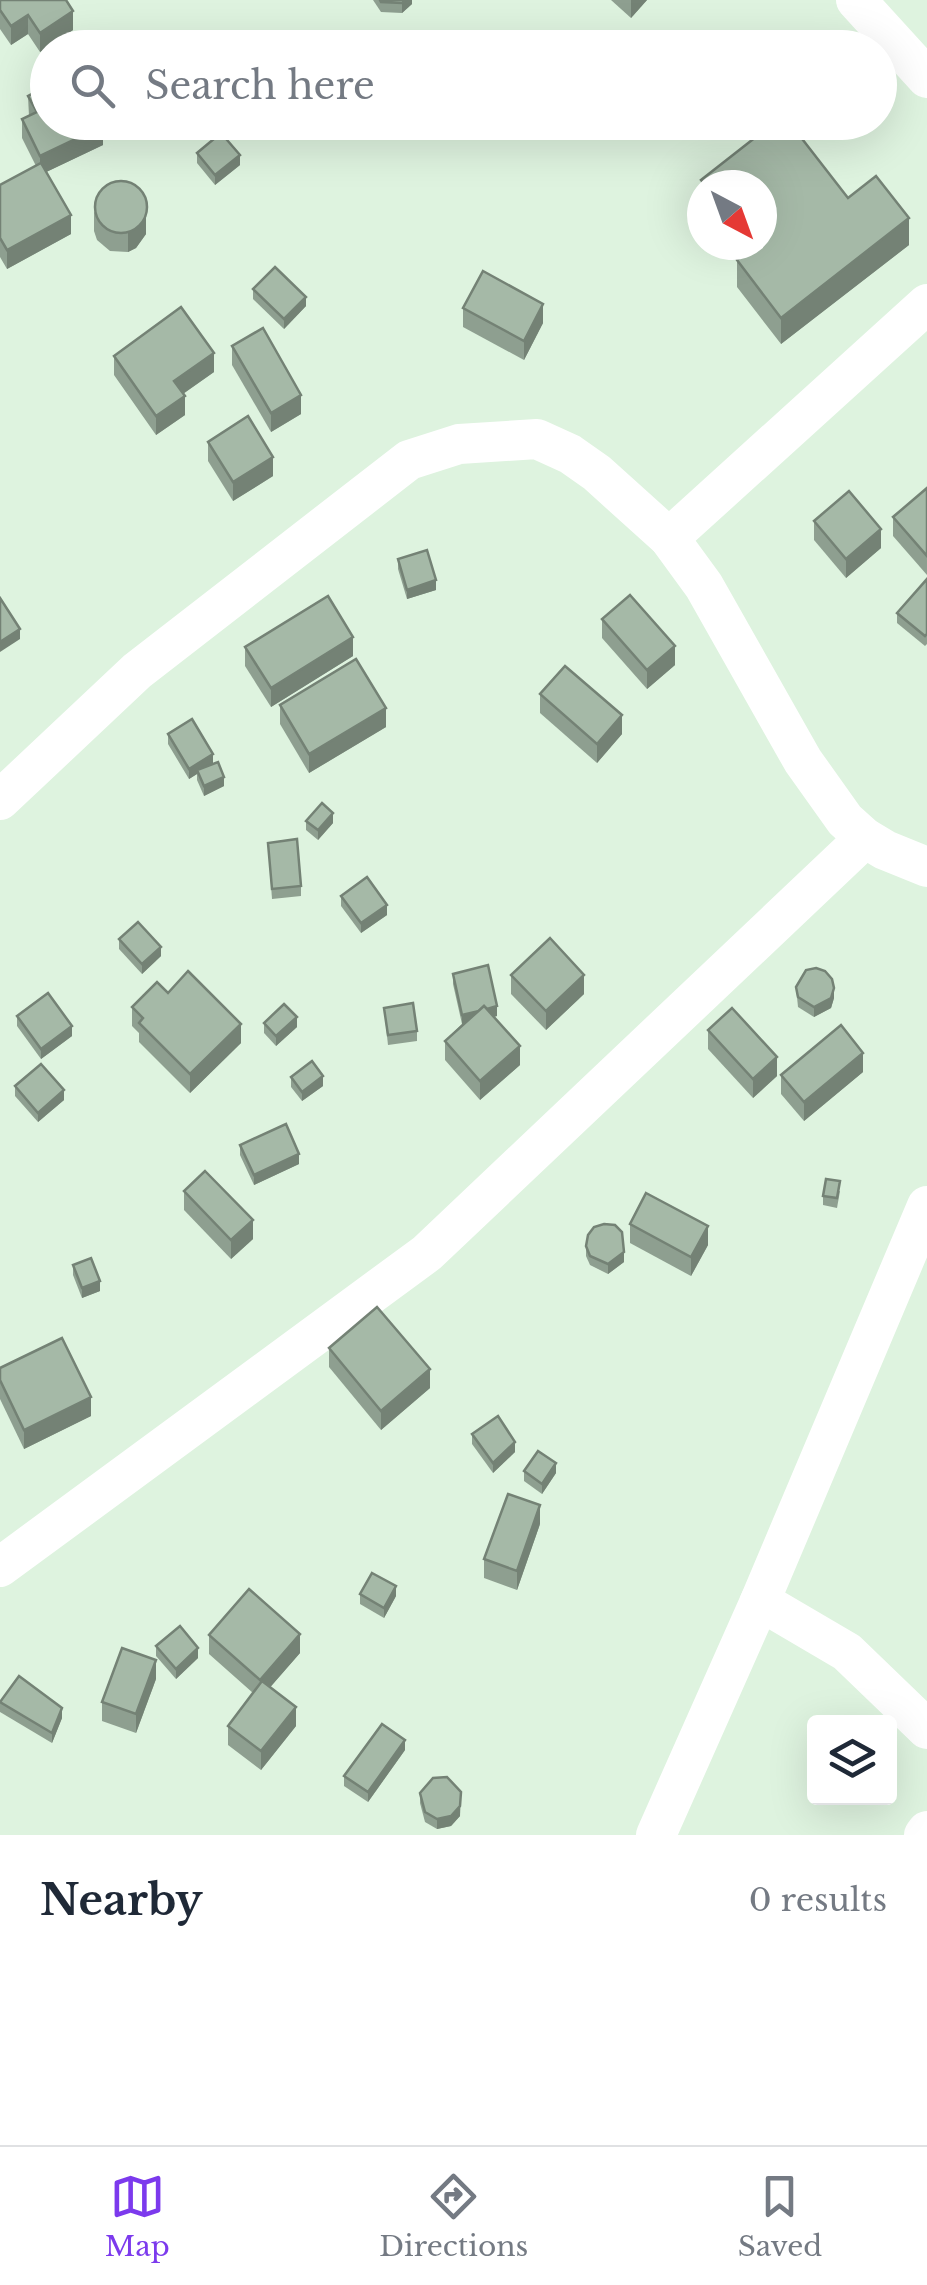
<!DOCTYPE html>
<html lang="en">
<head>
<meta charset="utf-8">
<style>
	:root { --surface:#fff; --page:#f2f2f3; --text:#1f2937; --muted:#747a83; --line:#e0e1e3; --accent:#7c3aed }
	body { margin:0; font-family:"Libre Baskerville",serif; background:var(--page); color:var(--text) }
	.controls { position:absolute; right:30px; bottom:30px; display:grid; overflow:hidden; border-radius:10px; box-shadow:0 10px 40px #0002 }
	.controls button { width:90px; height:90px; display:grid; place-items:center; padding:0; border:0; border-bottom:2px solid var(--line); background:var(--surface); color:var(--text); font:50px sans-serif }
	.compass { position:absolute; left:687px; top:170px; width:90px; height:90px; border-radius:50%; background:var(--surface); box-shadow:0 10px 40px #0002; rotate:139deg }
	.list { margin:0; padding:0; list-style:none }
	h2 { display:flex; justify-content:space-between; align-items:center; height:130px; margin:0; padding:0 40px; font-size:42px }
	h2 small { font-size:32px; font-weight:400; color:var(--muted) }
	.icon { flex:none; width:55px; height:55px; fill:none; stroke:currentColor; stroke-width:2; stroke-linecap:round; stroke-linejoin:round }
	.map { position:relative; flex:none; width:927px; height:1835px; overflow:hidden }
	.search { position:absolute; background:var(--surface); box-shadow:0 10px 40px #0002; left:30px; right:30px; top:30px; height:110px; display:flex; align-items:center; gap:25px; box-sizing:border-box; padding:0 35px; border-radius:55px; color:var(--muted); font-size:38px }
	.sheet { height:310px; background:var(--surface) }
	nav { display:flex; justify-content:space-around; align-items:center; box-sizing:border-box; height:140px; border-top:2px solid var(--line); background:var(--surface); font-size:28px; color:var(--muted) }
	nav a { display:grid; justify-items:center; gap:5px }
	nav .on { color:var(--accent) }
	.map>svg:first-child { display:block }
</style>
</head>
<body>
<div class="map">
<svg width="927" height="1835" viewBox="0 0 927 1835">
	<rect width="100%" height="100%" fill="#def3df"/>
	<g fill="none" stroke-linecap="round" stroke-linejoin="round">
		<!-- minor -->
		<g stroke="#fff" stroke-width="40">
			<path d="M 856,0 L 927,78"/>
			<path d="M 669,538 L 927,304"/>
			<path d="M 0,800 L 137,671 L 409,460 L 459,444 L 537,439 L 570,454 L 597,473 L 669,538 L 704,586 L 803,761 L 845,820 L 865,838 L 885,850 L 927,867"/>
			<path d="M 0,1567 L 427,1253 L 865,838"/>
			<path d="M 760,1601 L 847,1652 L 927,1729"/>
			<path d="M 656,1835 L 760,1601 L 927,1206"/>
			<path d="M 924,1835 L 927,1831"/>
		</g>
	</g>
	<!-- wall -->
	<g fill="#8e9f90">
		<path d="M 0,0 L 73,30 L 40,52 L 28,34 L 11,45 L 0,29 Z"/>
		<path d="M 373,0 L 412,0 L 412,4 L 402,13 L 381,12 Z"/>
		<path d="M 611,0 L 647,0 L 631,18 Z"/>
		<path d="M 28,96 L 103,145 L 46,172 L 71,234 L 7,269 L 0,257 L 0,185 L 36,166 L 22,138 L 22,119 L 29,116 Z"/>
		<path d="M 775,122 L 789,122 L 848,198 L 876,176 L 909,218 L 909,245 L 781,344 L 737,287 L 737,260 L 740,257 L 731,245 L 762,245 L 762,185 L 702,185 L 702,208 L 701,207 L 701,180 Z"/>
		<path d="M 197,153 L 240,165 L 215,185 L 197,163 Z"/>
		<path d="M 94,212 L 146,234 L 136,248 L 128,252 L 110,251 L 97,240 L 94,231 Z"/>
		<path d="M 253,289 L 306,306 L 284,329 L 253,299 Z"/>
		<path d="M 463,308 L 543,323 L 524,360 L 463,327 Z"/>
		<path d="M 232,346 L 301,414 L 271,432 L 232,365 Z"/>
		<path d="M 114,356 L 214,372 L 183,394 L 185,415 L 156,435 L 114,375 Z"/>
		<path d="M 208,442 L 273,476 L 233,501 L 208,461 Z"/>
		<path d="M 927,488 L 927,575 L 893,536 L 893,517 Z"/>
		<path d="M 814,521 L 881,548 L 846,578 L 814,540 Z"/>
		<path d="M 398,559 L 436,590 L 407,599 L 398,569 Z"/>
		<path d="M 927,579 L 927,644 L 925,646 L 897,623 L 897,613 Z"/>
		<path d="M 602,619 L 675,665 L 647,689 L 602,638 Z"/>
		<path d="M 245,647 L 353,656 L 271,707 L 245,666 Z"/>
		<path d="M 540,694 L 622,734 L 597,763 L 540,713 Z"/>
		<path d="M 280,705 L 386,727 L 309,773 L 280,724 Z"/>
		<path d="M 168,734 L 213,764 L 224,786 L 204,796 L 197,780 L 197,774 L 189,779 L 168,744 Z"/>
		<path d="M 306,821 L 333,823 L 318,840 L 306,830 Z"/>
		<path d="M 268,843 L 301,886 L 301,896 L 272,899 Z"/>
		<path d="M 341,896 L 387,915 L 361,933 L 341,906 Z"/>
		<path d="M 119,939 L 161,956 L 142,974 L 119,949 Z"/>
		<path d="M 453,974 L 497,1016 L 494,1017 L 520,1065 L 480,1100 L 445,1060 L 445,1041 L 462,1024 L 453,984 Z"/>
		<path d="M 511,975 L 584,994 L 546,1030 L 511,994 Z"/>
		<path d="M 796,987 L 834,998 L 831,1008 L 814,1017 L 798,1007 Z"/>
		<path d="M 168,993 L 241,1043 L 190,1093 L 139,1042 L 139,1033 L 132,1026 L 132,1007 Z"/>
		<path d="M 384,1008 L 417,1031 L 417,1041 L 388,1045 Z"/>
		<path d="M 17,1016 L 72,1036 L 41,1059 L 17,1026 Z"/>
		<path d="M 264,1023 L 297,1027 L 276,1046 L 264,1033 Z"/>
		<path d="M 708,1030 L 777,1076 L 753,1098 L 708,1049 Z"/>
		<path d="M 863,1072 L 804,1121 L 781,1094 L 781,1075 Z"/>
		<path d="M 291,1077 L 323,1086 L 302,1101 L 291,1087 Z"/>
		<path d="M 15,1086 L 64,1100 L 38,1122 L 15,1096 Z"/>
		<path d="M 240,1145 L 299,1164 L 254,1185 L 240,1155 Z"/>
		<path d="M 184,1191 L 253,1239 L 231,1259 L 184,1210 Z"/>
		<path d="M 840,1191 L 837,1208 L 823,1205 L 823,1196 Z"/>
		<path d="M 630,1224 L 708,1245 L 691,1276 L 630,1243 Z"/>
		<path d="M 586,1246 L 624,1262 L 608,1274 L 590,1265 L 586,1256 Z"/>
		<path d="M 73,1265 L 100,1291 L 82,1298 L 73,1275 Z"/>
		<path d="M 329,1348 L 430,1388 L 381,1430 L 329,1367 Z"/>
		<path d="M 0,1368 L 91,1416 L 24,1449 L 0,1399 Z"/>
		<path d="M 472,1434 L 515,1452 L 493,1473 L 472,1444 Z"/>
		<path d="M 524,1471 L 556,1473 L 542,1494 L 524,1481 Z"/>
		<path d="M 540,1524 L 517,1590 L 484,1578 L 484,1559 Z"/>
		<path d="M 360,1594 L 396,1596 L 384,1618 L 360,1604 Z"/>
		<path d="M 209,1635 L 300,1653 L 270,1687 L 296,1726 L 261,1770 L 228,1745 L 228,1726 L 253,1693 L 209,1654 Z"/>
		<path d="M 156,1646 L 198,1658 L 176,1679 L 156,1656 Z"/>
		<path d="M 156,1679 L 136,1733 L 102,1721 L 102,1702 Z"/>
		<path d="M 0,1701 L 62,1718 L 52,1743 L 0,1712 Z"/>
		<path d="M 405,1750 L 368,1802 L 344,1786 L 344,1776 Z"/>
		<path d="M 420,1793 L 460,1816 L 451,1826 L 437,1829 L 425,1822 L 420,1803 Z"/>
	</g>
	<!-- shaded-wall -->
	<g fill="#748275">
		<path d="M 406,0 L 412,0 L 412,4 L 402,13 L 402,3 Z"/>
		<path d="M 631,0 L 647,0 L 631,18 Z"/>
		<path d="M 73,11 L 73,30 L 40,52 L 40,33 Z"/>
		<path d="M 28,15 L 28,34 L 11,45 L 11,26 Z"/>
		<path d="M 103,126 L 103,145 L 40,175 L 40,156 Z"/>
		<path d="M 240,155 L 240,165 L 215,185 L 215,175 Z"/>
		<path d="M 71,215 L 71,234 L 7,269 L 7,250 Z"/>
		<path d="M 146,215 L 146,234 L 136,248 L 128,252 L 128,233 Z"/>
		<path d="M 909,218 L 909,245 L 781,344 L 781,318 Z"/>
		<path d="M 306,297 L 306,306 L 284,329 L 284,319 Z"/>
		<path d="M 543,304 L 543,323 L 524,360 L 524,341 Z"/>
		<path d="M 214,353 L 214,372 L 174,400 L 174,381 Z"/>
		<path d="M 301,395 L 301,414 L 271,432 L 271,413 Z"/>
		<path d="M 185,396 L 185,415 L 156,435 L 156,416 Z"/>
		<path d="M 273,457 L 273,476 L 233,501 L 233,482 Z"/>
		<path d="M 881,529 L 881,548 L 846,578 L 846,559 Z"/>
		<path d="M 436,580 L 436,590 L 407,599 L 407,590 Z"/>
		<path d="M 20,629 L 20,639 L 0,652 L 0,642 Z"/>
		<path d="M 353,637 L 353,656 L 271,707 L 271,688 Z"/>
		<path d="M 675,646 L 675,665 L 647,689 L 647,670 Z"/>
		<path d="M 386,708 L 386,727 L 309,773 L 309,754 Z"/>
		<path d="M 622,715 L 622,734 L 597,763 L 597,744 Z"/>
		<path d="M 213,754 L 213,764 L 197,770 L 197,774 L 189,779 L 189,769 Z"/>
		<path d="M 224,777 L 224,786 L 204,796 L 204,786 Z"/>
		<path d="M 333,813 L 333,823 L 318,840 L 318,830 Z"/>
		<path d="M 387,905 L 387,915 L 361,933 L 361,923 Z"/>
		<path d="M 161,947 L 161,956 L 142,974 L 142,964 Z"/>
		<path d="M 584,975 L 584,994 L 546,1030 L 546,1011 Z"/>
		<path d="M 834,988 L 834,998 L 831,1008 L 814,1017 L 814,1007 Z"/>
		<path d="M 497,1006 L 497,1016 L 462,1024 L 462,1015 Z"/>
		<path d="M 297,1017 L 297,1027 L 276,1046 L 276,1036 Z"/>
		<path d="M 241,1024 L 241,1043 L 190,1093 L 190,1074 Z"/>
		<path d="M 72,1026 L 72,1036 L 41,1059 L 41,1049 Z"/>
		<path d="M 520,1046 L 520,1065 L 480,1100 L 480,1081 Z"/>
		<path d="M 863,1053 L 863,1072 L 804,1121 L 804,1102 Z"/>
		<path d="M 777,1057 L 777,1076 L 753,1098 L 753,1079 Z"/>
		<path d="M 323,1076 L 323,1086 L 302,1101 L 302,1092 Z"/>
		<path d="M 64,1090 L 64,1100 L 38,1122 L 38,1113 Z"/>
		<path d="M 299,1154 L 299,1164 L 254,1185 L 254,1175 Z"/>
		<path d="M 253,1220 L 253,1239 L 231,1259 L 231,1240 Z"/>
		<path d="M 708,1226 L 708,1245 L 691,1276 L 691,1257 Z"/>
		<path d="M 624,1252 L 624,1262 L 608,1274 L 608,1264 Z"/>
		<path d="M 100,1281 L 100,1291 L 82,1298 L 82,1288 Z"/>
		<path d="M 430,1369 L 430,1388 L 381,1430 L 381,1411 Z"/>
		<path d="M 91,1397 L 91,1416 L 24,1449 L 24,1430 Z"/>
		<path d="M 515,1442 L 515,1452 L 493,1473 L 493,1463 Z"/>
		<path d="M 556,1463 L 556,1473 L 542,1494 L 542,1484 Z"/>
		<path d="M 540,1505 L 540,1524 L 517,1590 L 517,1571 Z"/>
		<path d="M 396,1586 L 396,1596 L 384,1618 L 384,1608 Z"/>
		<path d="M 300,1634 L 300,1653 L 260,1699 L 260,1680 Z"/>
		<path d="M 198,1648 L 198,1658 L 176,1679 L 176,1669 Z"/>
		<path d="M 156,1660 L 156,1679 L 136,1733 L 136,1714 Z"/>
		<path d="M 296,1707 L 296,1726 L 261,1770 L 261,1751 Z"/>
		<path d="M 62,1708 L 62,1718 L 52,1743 L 52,1733 Z"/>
		<path d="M 405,1740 L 405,1750 L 368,1802 L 368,1792 Z"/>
		<path d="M 461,1792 L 460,1816 L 451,1826 L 437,1829 L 437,1819 Z"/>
	</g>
	<!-- building -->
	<g fill="#a5b9a7" stroke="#748275" stroke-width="2.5">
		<path d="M 0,0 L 66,0 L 73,11 L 40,33 L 28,15 L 11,26 L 0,10 Z"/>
		<path d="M 380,0 L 406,0 L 402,3 L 381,2 Z"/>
		<path d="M 48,85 L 48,122 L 101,122 L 103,126 L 40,156 L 22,119 L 37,112 L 28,96 Z"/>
		<path d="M 775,122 L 789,122 L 848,198 L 876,176 L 909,218 L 781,318 L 737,260 L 753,247 L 752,245 L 762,245 L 762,185 L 705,185 L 701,180 Z"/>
		<path d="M 221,133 L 240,155 L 215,175 L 197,153 Z"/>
		<path d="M 41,163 L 71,215 L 7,250 L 0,238 L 0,185 Z"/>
		<circle cx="121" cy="207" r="26"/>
		<path d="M 275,267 L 306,297 L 284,319 L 253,289 Z"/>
		<path d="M 483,271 L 543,304 L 524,341 L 463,308 Z"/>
		<path d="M 181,307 L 214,353 L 174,381 L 185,396 L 156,416 L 114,356 Z"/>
		<path d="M 263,328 L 301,395 L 271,413 L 232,346 Z"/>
		<path d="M 248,416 L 273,457 L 233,482 L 208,442 Z"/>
		<path d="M 927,488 L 927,556 L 893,517 Z"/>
		<path d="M 849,491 L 881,529 L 846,559 L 814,521 Z"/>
		<path d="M 427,550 L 436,580 L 407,590 L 398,559 Z"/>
		<path d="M 927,579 L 927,634 L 925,636 L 897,613 Z"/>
		<path d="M 630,595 L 675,646 L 647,670 L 602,619 Z"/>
		<path d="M 328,596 L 353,637 L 271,688 L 245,647 Z"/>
		<path d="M 0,598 L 20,629 L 0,642 Z"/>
		<path d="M 356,659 L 386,708 L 309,754 L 280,705 Z"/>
		<path d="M 565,666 L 622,715 L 597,744 L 540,694 Z"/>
		<path d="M 192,719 L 213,754 L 189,769 L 168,734 Z"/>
		<path d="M 218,762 L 224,777 L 204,786 L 197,770 Z"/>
		<path d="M 322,803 L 333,813 L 318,830 L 306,821 Z"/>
		<path d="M 297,839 L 301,886 L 272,889 L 268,843 Z"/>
		<path d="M 367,877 L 387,905 L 361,923 L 341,896 Z"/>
		<path d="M 138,922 L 161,947 L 142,964 L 119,939 Z"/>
		<path d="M 550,938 L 584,975 L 546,1011 L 511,975 Z"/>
		<path d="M 488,965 L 497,1006 L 487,1009 L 484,1006 L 479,1011 L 462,1015 L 453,974 Z"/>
		<path d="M 816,968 L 825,971 L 832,979 L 834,988 L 831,998 L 814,1007 L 798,997 L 796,987 L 806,970 Z"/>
		<path d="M 188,971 L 241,1024 L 190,1074 L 139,1023 L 143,1018 L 132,1007 L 157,982 L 168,993 Z"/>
		<path d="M 48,993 L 72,1026 L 41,1049 L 17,1016 Z"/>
		<path d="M 413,1003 L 417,1031 L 388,1035 L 384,1008 Z"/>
		<path d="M 284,1004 L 297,1017 L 276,1036 L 264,1023 Z"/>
		<path d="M 484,1006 L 520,1046 L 480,1081 L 445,1041 Z"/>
		<path d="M 732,1008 L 777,1057 L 753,1079 L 708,1030 Z"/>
		<path d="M 841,1025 L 863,1053 L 804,1102 L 781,1075 Z"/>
		<path d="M 312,1061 L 323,1076 L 302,1092 L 291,1077 Z"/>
		<path d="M 41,1064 L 64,1090 L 38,1113 L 15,1086 Z"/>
		<path d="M 286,1124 L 299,1154 L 254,1175 L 240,1145 Z"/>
		<path d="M 205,1171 L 253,1220 L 231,1240 L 184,1191 Z"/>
		<path d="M 826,1179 L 840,1181 L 837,1198 L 823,1196 Z"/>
		<path d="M 646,1193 L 708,1226 L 691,1257 L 630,1224 Z"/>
		<path d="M 604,1224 L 615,1225 L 622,1232 L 624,1252 L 608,1264 L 590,1256 L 586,1246 L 588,1235 L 594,1227 Z"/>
		<path d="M 91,1258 L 100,1281 L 82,1288 L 73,1265 Z"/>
		<path d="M 377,1307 L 430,1369 L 381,1411 L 329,1348 Z"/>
		<path d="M 62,1338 L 91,1397 L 24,1430 L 0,1380 L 0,1368 Z"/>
		<path d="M 498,1416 L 515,1442 L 493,1463 L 472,1434 Z"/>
		<path d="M 538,1451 L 556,1463 L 542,1484 L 524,1471 Z"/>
		<path d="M 508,1494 L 540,1505 L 517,1571 L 484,1559 Z"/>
		<path d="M 372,1573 L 396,1586 L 384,1608 L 360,1594 Z"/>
		<path d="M 249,1589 L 300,1634 L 260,1680 L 209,1635 Z"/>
		<path d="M 180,1626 L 198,1648 L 176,1669 L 156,1646 Z"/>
		<path d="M 122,1648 L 156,1660 L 136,1714 L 102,1702 Z"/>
		<path d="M 19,1676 L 62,1708 L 52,1733 L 0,1702 Z"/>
		<path d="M 262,1681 L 296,1707 L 261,1751 L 228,1726 Z"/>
		<path d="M 382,1724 L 405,1740 L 368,1792 L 344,1776 Z"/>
		<path d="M 447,1777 L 461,1792 L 460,1806 L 451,1816 L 437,1819 L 425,1812 L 420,1793 L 433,1778 Z"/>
	</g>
</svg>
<div class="controls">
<button><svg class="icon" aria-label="layers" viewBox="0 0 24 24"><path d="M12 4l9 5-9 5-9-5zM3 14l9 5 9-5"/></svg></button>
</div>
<svg class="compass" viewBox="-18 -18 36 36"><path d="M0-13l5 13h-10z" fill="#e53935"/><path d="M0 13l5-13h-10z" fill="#747a83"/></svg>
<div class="search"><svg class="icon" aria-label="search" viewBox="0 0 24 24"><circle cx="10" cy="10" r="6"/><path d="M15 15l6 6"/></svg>Search here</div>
</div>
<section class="sheet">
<h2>Nearby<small>0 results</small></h2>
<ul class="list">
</ul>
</section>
<nav>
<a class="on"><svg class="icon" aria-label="map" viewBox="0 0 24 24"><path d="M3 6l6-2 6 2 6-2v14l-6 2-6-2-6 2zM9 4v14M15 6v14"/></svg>Map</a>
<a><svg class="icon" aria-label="directions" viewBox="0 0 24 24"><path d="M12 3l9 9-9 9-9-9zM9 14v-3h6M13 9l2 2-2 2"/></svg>Directions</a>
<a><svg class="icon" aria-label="saved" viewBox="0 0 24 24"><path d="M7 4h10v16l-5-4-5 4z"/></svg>Saved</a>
</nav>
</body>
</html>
